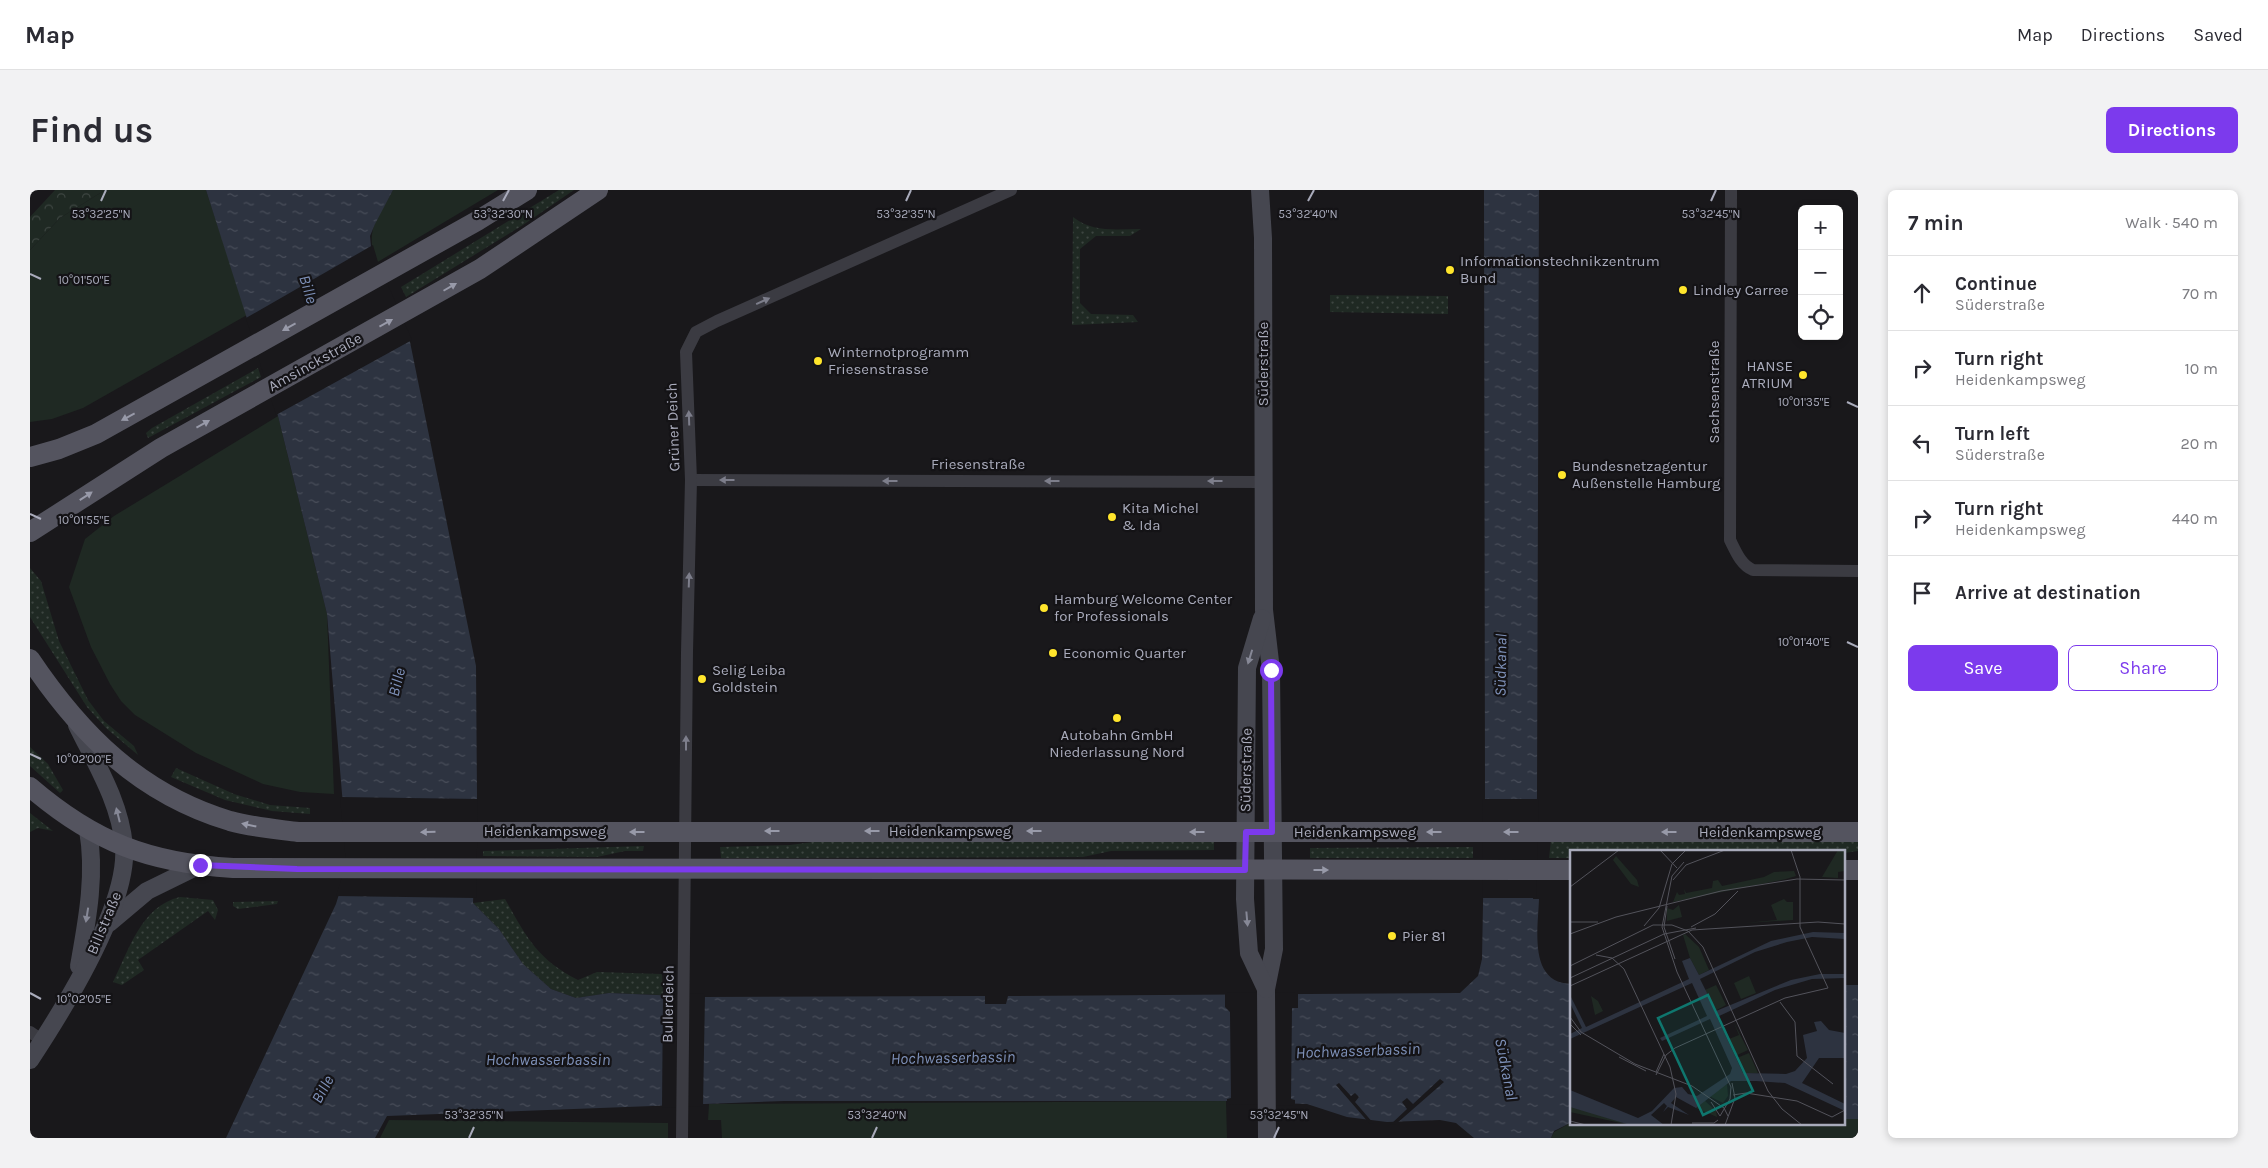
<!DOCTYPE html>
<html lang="en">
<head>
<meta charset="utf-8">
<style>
	:root { --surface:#fff; --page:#f2f2f3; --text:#2b2b33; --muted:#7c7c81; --line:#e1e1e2; --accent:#7c3aed }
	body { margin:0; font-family:Karla,sans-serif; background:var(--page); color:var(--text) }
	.controls { position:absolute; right:15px; top:15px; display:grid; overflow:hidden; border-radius:8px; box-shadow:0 2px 8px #0003 }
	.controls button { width:45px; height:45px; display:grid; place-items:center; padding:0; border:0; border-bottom:1px solid var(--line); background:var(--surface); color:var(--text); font:25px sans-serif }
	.stop { position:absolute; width:15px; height:15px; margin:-11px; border:4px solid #7c3aed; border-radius:50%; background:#fff }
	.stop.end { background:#7c3aed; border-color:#fff; box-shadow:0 1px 5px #0008 }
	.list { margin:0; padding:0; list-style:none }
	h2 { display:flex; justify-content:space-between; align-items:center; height:65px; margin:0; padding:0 20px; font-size:21px }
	h2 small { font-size:16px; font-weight:400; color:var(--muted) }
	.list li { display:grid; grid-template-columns:32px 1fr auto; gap:15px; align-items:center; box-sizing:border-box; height:75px; padding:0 20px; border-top:1px solid var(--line) }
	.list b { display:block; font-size:19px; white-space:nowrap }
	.list p { margin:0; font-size:16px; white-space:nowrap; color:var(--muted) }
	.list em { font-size:16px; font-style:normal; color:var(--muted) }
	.actions { display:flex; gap:10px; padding:15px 20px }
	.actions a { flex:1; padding:11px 0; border:1px solid var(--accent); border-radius:8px; text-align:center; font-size:18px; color:var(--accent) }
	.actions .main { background:var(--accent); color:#fff }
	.icon { flex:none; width:28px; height:28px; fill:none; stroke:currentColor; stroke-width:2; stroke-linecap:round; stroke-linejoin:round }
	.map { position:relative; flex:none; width:1828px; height:948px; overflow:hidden; border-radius:8px }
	header { display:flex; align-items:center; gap:30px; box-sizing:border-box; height:70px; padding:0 25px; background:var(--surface); border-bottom:1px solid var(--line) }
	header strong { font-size:24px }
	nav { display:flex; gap:28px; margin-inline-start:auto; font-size:18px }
	.intro { display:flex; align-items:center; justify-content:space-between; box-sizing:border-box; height:120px; padding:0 30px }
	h1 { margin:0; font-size:35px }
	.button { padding:12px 22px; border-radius:8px; background:var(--accent); color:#fff; font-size:18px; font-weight:700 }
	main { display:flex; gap:30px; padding:0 30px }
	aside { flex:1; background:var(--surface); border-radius:8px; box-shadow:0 2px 8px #0003 }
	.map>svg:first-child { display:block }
</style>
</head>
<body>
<header>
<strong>Map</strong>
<nav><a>Map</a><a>Directions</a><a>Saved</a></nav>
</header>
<div class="intro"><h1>Find us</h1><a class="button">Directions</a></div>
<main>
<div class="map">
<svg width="1828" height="948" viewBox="0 0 1828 948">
	<defs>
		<pattern id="grass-dots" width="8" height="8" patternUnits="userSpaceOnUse" patternTransform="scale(1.25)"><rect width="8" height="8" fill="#1f2923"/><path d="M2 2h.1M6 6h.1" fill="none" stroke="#3d4541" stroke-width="1.8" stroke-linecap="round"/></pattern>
		<pattern id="forest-crowns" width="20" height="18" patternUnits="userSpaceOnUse" patternTransform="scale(1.25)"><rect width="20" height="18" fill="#1f2923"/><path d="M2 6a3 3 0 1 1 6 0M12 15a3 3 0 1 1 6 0" fill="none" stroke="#3d4541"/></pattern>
		<pattern id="water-ripples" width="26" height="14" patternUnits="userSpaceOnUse" patternTransform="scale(1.25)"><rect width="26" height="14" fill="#2d3340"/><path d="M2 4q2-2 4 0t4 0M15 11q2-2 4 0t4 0" fill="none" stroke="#494e5a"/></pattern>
	</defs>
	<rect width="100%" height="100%" fill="#19181b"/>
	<!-- grass -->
	<g fill="url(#grass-dots)">
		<path d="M 529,0 L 544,0 L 493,35 L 376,107 L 371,97 Z"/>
		<path d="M 1043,27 C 1063,43 1086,39 1111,39 L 1100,46 L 1066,46 L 1050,59 L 1050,113 L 1061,124 L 1103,125 L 1108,132 L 1042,135 Z"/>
		<path d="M 1300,105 L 1418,106 L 1418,124 L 1300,122 Z"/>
		<path d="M 228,178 L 231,187 L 118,248 L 116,243 L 122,238 Z"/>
		<path d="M 0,378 L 11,391 L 29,451 L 58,510 L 74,531 L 104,556 L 108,565 L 76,538 L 57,517 L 0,427 Z"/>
		<path d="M 0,557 L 18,574 L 33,600 L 30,603 L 0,576 Z"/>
		<path d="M 146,578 L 204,604 L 240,615 L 280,618 L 280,624 L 242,621 L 195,610 L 141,587 Z"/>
		<path d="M 0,623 L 23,641 L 8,638 L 0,642 Z"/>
		<path d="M 821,647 L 1184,651 L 1184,660 L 1081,661 L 1053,667 L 691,668 L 690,657 L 760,655 Z"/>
		<path d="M 1521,650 L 1828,652 L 1828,661 L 1814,663 L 1542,662 L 1542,668 L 1519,668 Z"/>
		<path d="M 614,656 L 613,661 L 595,661 L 567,667 L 453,666 L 453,661 Z"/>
		<path d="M 1443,657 L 1443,668 L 1280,668 L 1280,658 Z"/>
		<path d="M 150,707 L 183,710 L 188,720 L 185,730 L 178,721 L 108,770 L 114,780 L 92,795 L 83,792 C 99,760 111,716 150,707 Z"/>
		<path d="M 475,709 C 497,748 507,769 548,790 L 567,782 L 632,784 L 633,805 L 579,803 L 546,808 L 521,799 L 493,774 L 469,739 L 443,713 Z"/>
		<path d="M 248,711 L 247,714 L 208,719 L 203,716 L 203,712 Z"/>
	</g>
	<!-- forest -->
	<path fill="url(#forest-crowns)" d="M 25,0 L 75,0 L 30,28 L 0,60 L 0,27 Z"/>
	<!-- park -->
	<g fill="#1f2923">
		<path d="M 75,0 L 176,0 L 217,125 L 53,218 L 22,229 L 0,232 L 0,60 L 30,28 Z"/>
		<path d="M 363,0 L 468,0 L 346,73 C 335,38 347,30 363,0 Z"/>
		<path d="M 248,226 L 297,424 L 304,604 L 270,602 L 233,594 L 166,563 L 105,525 L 91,511 L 80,494 L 61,457 L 39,397 L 55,349 L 84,326 Z"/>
		<path d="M 1196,911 L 1197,948 L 692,948 L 691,930 L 678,930 L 679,914 Z"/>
		<path d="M 1814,929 L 1828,929 L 1828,948 L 1521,948 L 1524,942 L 1542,932 L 1542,934 L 1814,934 Z"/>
		<path d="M 359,930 L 638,933 L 638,948 L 350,948 Z"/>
	</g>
	<!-- water -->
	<g fill="url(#water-ripples)">
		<path d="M 176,0 L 363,0 L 345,34 L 340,46 L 341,56 L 346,73 L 380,152 L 446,476 L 447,607 L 443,713 L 469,739 L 493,774 L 521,799 L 546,808 L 579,803 L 674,807 L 955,806 L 955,814 L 976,814 L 978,806 L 1430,803 L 1448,786 L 1452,769 L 1455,606 L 1454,0 L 1509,0 L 1507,607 L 1503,709 L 1509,709 C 1508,739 1498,794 1542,794 L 1542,932 L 1524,941 L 1521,948 L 1444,948 L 1426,933 L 1410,930 L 1357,932 L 1317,927 L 1277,914 L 1196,911 L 754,911 L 357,926 L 345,948 L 196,948 L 306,714 L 318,675 L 297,424 L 248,226 Z"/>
		<rect x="1814" y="795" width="14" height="134"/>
	</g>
	<!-- pier -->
	<g fill="#19181b">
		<path d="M 343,55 L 348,72 L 382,150 L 246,225 L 216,128 Z"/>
		<path d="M 310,607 L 448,609 L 446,708 L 306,706 L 316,674 Z"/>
		<path d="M 1453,609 L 1509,609 L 1506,707 L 1508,708 L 1452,708 Z"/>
		<path d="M 1268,802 L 1268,818 L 1262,818 L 1261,909 L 1265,910 L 1265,916 L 1197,914 L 1197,909 L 1201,908 L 1200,822 L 1195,817 L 1195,803 Z"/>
		<path d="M 633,803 L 675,804 L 673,916 L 632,918 Z"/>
		<path d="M 1410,889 L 1414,892 L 1366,934 L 1360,935 L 1377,919 L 1372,912 L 1377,908 L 1383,914 Z"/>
		<path d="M 1309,893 L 1321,906 L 1325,903 L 1329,907 L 1325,912 L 1344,934 L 1339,933 L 1306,895 Z"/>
	</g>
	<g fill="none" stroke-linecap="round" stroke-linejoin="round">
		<!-- minor -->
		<g stroke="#3b3b42" stroke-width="12">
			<path d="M 1701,0 L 1700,350 C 1706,362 1711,375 1723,380 L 1828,381"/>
			<path d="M 661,290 L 1234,292"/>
			<path d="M 0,842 L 13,851"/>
			<path d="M 652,948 L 657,462 L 661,290 L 656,162 L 666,142 L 687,131 L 981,0"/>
		</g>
		<!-- secondary -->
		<g stroke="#464750" stroke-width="18">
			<path d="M 1230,0 L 1233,48 L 1234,420 L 1241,480 L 1244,759 L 1236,799 L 1237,948"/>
			<path d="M 1232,428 L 1217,478 L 1215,709 L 1219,763 L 1236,799"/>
			<path d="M 79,733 L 117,701 L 170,675"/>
			<path d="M 49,776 C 57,731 66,685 58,640"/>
			<path d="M 0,870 C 33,820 99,715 94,656 C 90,612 66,574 47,535"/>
		</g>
		<!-- primary -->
		<g stroke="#54545f" stroke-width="20">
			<path d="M 0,267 L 29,259 L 66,244 L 447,31 L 497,0"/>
			<path d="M 0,342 L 131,258 L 450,79 L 568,0"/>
			<path d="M 0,469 C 51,545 110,604 200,631 C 222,637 245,639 268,642 L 1828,642"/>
			<path d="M 0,597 C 64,652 119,673 203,678 L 1542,680"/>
			<path d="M 1814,680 L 1828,680"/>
		</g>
	</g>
	<!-- one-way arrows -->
	<defs><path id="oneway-solid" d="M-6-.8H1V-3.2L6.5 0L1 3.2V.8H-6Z" transform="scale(1.25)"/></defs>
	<g fill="#989aa9">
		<use href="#oneway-solid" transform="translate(420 97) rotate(-30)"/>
		<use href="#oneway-solid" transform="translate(356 133) rotate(-29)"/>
		<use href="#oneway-solid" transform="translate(259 137) rotate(151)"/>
		<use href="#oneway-solid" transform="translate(98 227) rotate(152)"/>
		<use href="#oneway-solid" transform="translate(173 234) rotate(-29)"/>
		<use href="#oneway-solid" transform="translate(56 306) rotate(-33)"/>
		<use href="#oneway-solid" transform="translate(219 635) rotate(-168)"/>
		<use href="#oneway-solid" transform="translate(742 641) rotate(-180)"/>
		<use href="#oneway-solid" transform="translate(842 641) rotate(-180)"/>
		<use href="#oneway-solid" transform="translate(1004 641) rotate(-180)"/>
		<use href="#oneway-solid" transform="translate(398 642) rotate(179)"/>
		<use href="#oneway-solid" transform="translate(607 642) rotate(-180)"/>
		<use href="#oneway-solid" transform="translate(1167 642) rotate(-180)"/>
		<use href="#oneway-solid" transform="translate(1404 642) rotate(180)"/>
		<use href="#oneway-solid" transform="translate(1481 642) rotate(-180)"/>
		<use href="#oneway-solid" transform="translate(1639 642) rotate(-180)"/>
		<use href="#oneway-solid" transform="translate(1291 680)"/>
	</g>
	<g fill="#7d7e8b">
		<use href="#oneway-solid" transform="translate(733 111) rotate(-24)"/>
		<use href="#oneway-solid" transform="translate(659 228) rotate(-92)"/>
		<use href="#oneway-solid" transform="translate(697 290) rotate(-180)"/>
		<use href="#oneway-solid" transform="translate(860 291) rotate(-180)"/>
		<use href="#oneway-solid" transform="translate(1022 291) rotate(-180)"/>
		<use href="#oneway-solid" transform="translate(1185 291) rotate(-180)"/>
		<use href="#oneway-solid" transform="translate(659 390) rotate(-88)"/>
		<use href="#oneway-solid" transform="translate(656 553) rotate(-90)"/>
	</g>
	<g fill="#868896">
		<use href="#oneway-solid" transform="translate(1220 467) rotate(107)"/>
		<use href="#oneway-solid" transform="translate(88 625) rotate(-104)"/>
		<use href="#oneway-solid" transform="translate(57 725) rotate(99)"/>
		<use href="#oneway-solid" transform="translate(1217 729) rotate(85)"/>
	</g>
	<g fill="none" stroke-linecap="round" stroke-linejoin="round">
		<!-- route -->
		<path stroke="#7c3aed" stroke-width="6" d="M 170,675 L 267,679 L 1215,680 L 1216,642 L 1242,642 L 1241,480"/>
	</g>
	<!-- ticks -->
	<path fill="none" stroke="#a9abbb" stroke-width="2" d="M 71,11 L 76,0M 473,11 L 479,0M 876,11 L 881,0M 1278,11 L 1284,0M 1681,11 L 1686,0M 0,84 L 11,89M 1817,212 L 1828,217M 0,324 L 11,329M 1817,452 L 1828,457M 0,564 L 11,569M 0,803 L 11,809M 439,948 L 444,937M 842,948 L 847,937M 1244,948 L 1249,937"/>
	<!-- markers -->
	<g fill="#ffe52c" stroke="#141316" stroke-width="2">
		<circle cx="1420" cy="80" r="5"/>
		<circle cx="1653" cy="100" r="5"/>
		<circle cx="788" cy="171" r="5"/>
		<circle cx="1773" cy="185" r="5"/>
		<circle cx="1532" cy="285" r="5"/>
		<circle cx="1082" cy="327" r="5"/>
		<circle cx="1014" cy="418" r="5"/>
		<circle cx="1023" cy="463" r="5"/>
		<circle cx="672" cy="489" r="5"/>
		<circle cx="1087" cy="528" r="5"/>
		<circle cx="1362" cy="746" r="5"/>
	</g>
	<g text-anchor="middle" stroke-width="4.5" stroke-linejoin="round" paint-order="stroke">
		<!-- poi labels -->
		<g font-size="15" fill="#a9abbb" stroke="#141316" text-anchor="start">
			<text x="1430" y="76">Informationstechnikzentrum<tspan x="1430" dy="17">Bund</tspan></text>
			<text x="1663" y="105">Lindley Carree</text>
			<text x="798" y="167">Winternotprogramm<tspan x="798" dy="17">Friesenstrasse</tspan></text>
			<text x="1763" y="181" text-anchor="end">HANSE<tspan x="1763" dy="17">ATRIUM</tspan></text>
			<text x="1542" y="281">Bundesnetzagentur<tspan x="1542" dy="17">Außenstelle Hamburg</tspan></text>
			<text x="1092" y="323">Kita Michel<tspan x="1092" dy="17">&amp; Ida</tspan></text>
			<text x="1024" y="414">Hamburg Welcome Center<tspan x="1024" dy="17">for Professionals</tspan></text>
			<text x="1033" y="468">Economic Quarter</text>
			<text x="682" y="485">Selig Leiba<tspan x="682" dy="17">Goldstein</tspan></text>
			<text x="1087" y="550" text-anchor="middle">Autobahn GmbH<tspan x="1087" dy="17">Niederlassung Nord</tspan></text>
			<text x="1372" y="751">Pier 81</text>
		</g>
		<!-- street labels -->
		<g font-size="15" fill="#a9abbb" stroke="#141316">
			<text transform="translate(285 172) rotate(-29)" y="5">Amsinckstraße</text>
			<text transform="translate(1233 174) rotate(-90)" y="5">Süderstraße</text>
			<text transform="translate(1684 202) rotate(-90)" y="5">Sachsenstraße</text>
			<text transform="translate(643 237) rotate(-92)" y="5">Grüner Deich</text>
			<text x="948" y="279">Friesenstraße</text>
			<text transform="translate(1216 580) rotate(-89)" y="5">Süderstraße</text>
			<text x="515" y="646">Heidenkampsweg</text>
			<text x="920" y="646">Heidenkampsweg</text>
			<text x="1325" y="647">Heidenkampsweg</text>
			<text x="1730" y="647">Heidenkampsweg</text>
			<text transform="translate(74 733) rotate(-67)" y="5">Billstraße</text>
			<text transform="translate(638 814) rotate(-89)" y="5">Bullerdeich</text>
		</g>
		<!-- water labels -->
		<g font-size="16" font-style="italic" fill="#7e91b9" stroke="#141316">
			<text transform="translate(279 99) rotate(73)" y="6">Bille</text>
			<text transform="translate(1470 475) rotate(-89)" y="6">Südkanal</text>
			<text transform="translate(366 492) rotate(-76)" y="6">Bille</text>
			<text transform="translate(1328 860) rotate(-2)" y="6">Hochwasserbassin</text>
			<text transform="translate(923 867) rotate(-1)" y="6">Hochwasserbassin</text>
			<text x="518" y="875">Hochwasserbassin</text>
			<text transform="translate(1477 879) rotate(79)" y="6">Südkanal</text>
			<text transform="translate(292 899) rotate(-61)" y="6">Bille</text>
		</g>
	</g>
	<!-- overview -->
	<g transform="translate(1540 660)">
		<rect width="275" height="275" fill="#19181b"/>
		<path d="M 1,257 L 23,263 L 60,275 L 0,262 Z" fill="#1f2923"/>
		<path d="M 268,0 L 275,0 L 275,21 L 268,22 L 268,28 L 252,27 ZM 46,6 L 67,30 L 69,37 L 61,34 L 43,10 ZM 224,21 L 226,26 L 216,29 L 103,52 L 107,42 L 109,45 L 115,44 L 114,39 L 116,43 L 142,38 L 143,31 L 148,30 L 152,36 L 194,27 L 204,22 ZM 214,49 L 217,52 L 223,52 L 223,70 L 175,73 L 207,70 L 201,55 ZM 109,55 L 112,67 L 97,71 L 97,58 L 103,60 ZM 115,84 L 129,97 L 139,120 L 129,125 L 120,108 L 113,85 ZM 179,126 L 186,143 L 171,149 L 164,133 ZM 146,135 L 156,155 L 145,161 L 135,140 ZM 21,146 L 28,151 L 33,161 L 25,165 ZM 164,173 L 178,200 L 165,206 L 152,179 L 155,177 L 159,189 L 169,185 ZM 179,203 L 188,223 L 173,223 L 167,208 ZM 157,234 L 158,246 L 153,253 L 139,246 ZM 134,250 L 146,261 L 147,267 L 126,258 Z" fill="#1f2923"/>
		<path d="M 243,82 L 275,83 L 275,89 L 242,87 L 217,92 L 185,102 L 130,129 L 146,161 L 221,130 L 250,124 L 275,124 L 275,128 L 242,129 L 205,140 L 147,167 L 173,223 L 216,224 L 225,221 L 237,208 L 233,185 L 247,181 L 244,172 L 251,171 L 259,180 L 275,183 L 275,208 L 249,208 L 232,233 L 275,254 L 275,261 L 215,233 L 186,231 L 161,231 L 126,258 L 106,247 L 101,253 L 119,265 L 98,257 L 93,262 L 97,256 L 94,253 L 81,265 L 94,275 L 60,275 L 0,257 L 0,240 L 68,268 L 82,261 L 104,238 L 112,237 L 118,244 L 127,246 L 160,224 L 162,218 L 140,169 L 92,191 L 90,188 L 137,166 L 122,133 L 0,189 L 0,184 L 12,178 L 0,153 L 0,145 L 16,177 L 119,129 L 112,111 L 120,108 L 129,125 L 201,91 Z" fill="#2d3340"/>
		<path fill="none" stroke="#53535b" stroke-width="1" d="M 90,0 L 107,18M 114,12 L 102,26 L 92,77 L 107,122 L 161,237 L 160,249 L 150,266M 103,30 L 116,15 L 155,0M 0,37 L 49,0M 97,56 L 94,77 L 105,109M 0,72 L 28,72M 74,76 L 89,58 L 102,14 L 116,0M 121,77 L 145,64 L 168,41M 0,84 L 46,67 L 151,41 L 227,29 L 275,30M 26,105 L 42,108 L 54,119 L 100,217 L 106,244 L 101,275M 0,116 L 83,75 L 102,75 L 118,81 L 133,97 L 198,241 L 212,259 L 232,275M 0,128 L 94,84 L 126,78M 0,136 L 122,80 L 248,72 L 275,74M 210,152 L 225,172 L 227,206 L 263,234M 0,167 L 11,182 L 65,214 L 122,236 L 154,258 L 158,266M 0,174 L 11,185M 49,207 L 76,221M 86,222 L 94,204M 86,225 L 96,205 L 105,198 L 215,148 L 258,138 L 230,77 L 230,27 L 221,0M 163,245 L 176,243 L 227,251 L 262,267 L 275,260M 141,252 L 150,266M 0,271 L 16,275M 122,273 L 144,273 L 148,270M 155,275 L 165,248 L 162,233"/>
		<path fill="#0f766e" fill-opacity="0.15" stroke="#0f766e" stroke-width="2.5" d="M 138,145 L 183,241 L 133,265 L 88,168 Z"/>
		<rect width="275" height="275" fill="none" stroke="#a9abbb" stroke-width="2.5"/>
	</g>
	<g font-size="12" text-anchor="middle" fill="#a9abbb" stroke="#141316" stroke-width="4.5" stroke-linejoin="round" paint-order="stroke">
		<text x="71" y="28">53°32'25"N</text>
		<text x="473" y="28">53°32'30"N</text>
		<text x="876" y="28">53°32'35"N</text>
		<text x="1278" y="28">53°32'40"N</text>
		<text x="1681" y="28">53°32'45"N</text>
		<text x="54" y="94">10°01'50"E</text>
		<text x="1774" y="216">10°01'35"E</text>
		<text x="54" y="334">10°01'55"E</text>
		<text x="1774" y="456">10°01'40"E</text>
		<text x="54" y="573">10°02'00"E</text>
		<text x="54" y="813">10°02'05"E</text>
		<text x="444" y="929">53°32'35"N</text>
		<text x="847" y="929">53°32'40"N</text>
		<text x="1249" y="929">53°32'45"N</text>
	</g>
</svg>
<div class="controls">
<button>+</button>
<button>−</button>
<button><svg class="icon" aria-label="locate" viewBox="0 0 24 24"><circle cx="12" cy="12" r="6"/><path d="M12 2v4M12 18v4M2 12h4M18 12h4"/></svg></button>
</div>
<div class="stop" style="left:1241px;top:480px"></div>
<div class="stop end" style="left:170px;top:675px"></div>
</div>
<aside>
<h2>7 min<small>Walk · 540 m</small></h2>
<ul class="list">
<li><svg class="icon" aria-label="ahead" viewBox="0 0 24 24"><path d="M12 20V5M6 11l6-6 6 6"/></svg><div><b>Continue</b><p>Süderstraße</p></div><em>70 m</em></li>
<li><svg class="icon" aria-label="right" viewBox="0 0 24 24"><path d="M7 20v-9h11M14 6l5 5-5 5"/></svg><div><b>Turn right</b><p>Heidenkampsweg</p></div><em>10 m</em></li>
<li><svg class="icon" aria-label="left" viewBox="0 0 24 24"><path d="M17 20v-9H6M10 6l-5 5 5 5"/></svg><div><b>Turn left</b><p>Süderstraße</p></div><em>20 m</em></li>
<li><svg class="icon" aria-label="right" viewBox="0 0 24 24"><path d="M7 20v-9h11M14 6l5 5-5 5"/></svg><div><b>Turn right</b><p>Heidenkampsweg</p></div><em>440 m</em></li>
<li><svg class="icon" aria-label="arrive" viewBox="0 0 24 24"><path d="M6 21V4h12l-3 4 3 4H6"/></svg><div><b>Arrive at destination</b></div></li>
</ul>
<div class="actions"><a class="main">Save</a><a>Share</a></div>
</aside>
</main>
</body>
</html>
